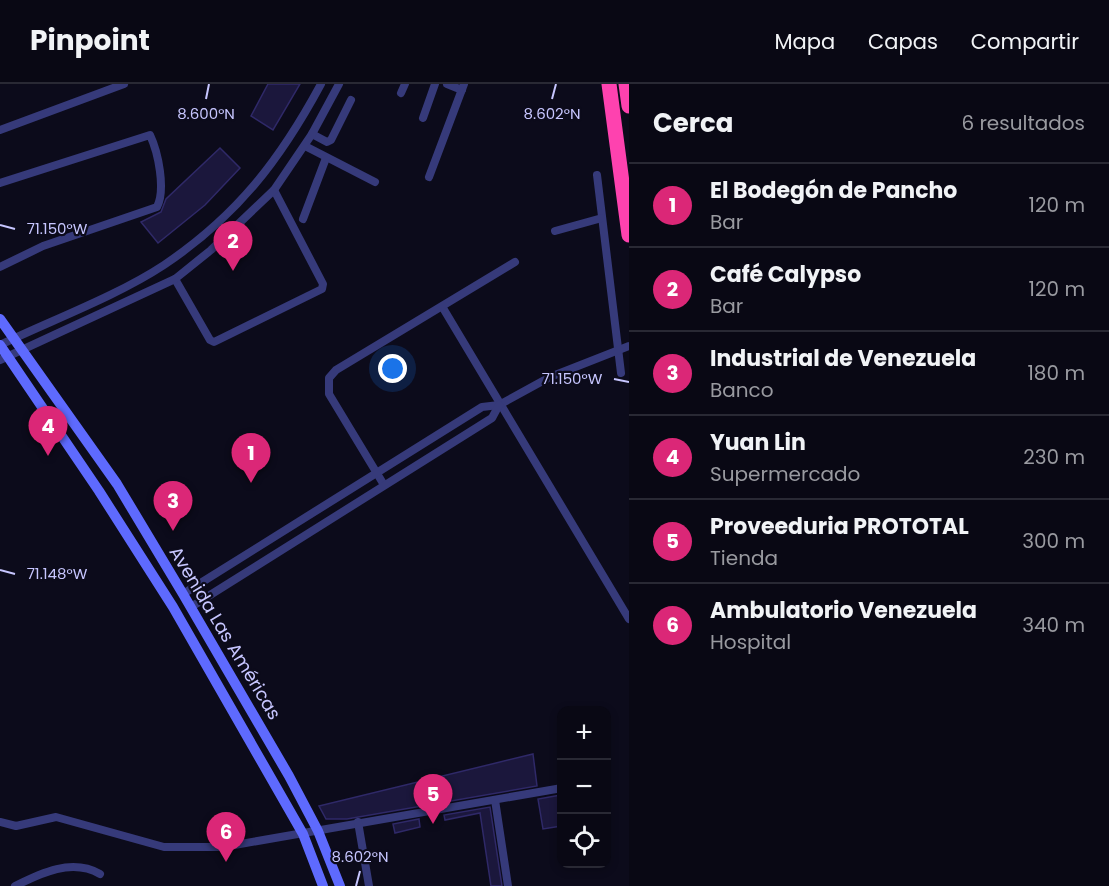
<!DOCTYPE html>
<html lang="es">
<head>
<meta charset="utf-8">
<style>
	:root { --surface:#090814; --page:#171622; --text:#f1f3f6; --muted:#999aa0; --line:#292934; --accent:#db2777 }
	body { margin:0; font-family:Poppins,sans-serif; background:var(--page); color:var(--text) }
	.controls { position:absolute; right:18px; bottom:18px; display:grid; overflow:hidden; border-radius:12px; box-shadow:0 3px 9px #0003 }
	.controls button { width:54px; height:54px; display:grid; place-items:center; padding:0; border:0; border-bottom:2px solid var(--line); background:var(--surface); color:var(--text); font:30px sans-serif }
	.you { position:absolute; left:393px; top:285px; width:21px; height:21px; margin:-15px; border:4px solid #fff; border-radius:50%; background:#1a73e8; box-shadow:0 0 0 9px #1a73e833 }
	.badge { display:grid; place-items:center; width:39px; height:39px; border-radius:50%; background:var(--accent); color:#fff; font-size:20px; font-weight:700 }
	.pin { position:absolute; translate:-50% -50px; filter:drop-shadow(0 2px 3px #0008) }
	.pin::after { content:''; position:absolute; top:32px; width:21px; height:18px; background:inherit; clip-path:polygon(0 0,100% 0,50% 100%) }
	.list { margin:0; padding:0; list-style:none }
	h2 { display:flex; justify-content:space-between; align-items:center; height:78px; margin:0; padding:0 24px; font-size:26px }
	h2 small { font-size:20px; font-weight:400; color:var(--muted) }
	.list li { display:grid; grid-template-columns:39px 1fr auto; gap:18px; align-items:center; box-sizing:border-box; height:84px; padding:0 24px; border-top:2px solid var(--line) }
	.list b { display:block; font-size:22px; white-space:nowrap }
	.list p { margin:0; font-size:20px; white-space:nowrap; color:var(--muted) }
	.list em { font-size:20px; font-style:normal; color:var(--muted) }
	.icon { flex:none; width:33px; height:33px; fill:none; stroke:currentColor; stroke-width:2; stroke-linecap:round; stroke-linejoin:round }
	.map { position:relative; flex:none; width:629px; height:802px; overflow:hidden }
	header { display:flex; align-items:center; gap:36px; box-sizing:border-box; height:84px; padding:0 30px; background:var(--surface); border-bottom:2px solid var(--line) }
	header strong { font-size:28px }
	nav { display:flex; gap:33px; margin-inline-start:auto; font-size:21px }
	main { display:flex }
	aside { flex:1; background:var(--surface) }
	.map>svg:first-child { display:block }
</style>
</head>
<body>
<header>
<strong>Pinpoint</strong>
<nav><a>Mapa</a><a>Capas</a><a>Compartir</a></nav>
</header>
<main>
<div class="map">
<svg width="629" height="802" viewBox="0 0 629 802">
	<rect width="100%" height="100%" fill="#0c0b1b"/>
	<!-- building -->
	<g fill="#1b173c" stroke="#2f2968" stroke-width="1.5">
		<path d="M 268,0 L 300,0 L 273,46 L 251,32 Z"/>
		<path d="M 220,64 L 240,84 L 205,121 L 158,159 L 141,138 L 161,128 L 166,115 Z"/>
		<path d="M 533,670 L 537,702 L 347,735 L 326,735 L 319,722 Z"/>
		<path d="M 561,711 L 561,742 L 543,745 L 538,715 Z"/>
		<path d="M 490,723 L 502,802 L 491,802 L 480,729 L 445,736 L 444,731 Z"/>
		<path d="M 419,735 L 420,743 L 395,749 L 393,740 Z"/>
	</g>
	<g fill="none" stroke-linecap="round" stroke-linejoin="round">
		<!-- street -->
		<g stroke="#363a7a" stroke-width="8">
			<path d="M 447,0 L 462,6"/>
			<path d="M 401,9 L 405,0"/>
			<path d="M 423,34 L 435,0"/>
			<path d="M 0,46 L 124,0"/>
			<path d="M 312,50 L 327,58 L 331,56 L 351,16"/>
			<path d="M 305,62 L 375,98"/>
			<path d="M 597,91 L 621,289"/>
			<path d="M 429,93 L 464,0"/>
			<path d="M 0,99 L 150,51 C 158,68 166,105 157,123 L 43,162 L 0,183"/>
			<path d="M 303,135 L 326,74"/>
			<path d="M 555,147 L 602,134"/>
			<path d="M 175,195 L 210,256 L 214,258 L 322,205 L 323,200 L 274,106"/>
			<path d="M 443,224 L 629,535"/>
			<path d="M 0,261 C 52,236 117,212 164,181 C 237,132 280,76 321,0"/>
			<path d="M 0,276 L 175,195 L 211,166 L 274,106 L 312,50 L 339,0"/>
			<path d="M 384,401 L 329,310 L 329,294 L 336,286 L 515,178"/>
			<path d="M 183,510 L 482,323 L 499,321 L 550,293 L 629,262"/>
			<path d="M 191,523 L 492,334 L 499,321"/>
			<path d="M 495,716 L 508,802"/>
			<path d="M 0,738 L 16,742 L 56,733 L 164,763 L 223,763 L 562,704"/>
			<path d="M 358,738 L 369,802"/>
			<path d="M 15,802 C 41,789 72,774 100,790"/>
		</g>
		<!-- secondary -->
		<g stroke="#5e6afe" stroke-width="10">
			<path d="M 0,235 L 117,400 L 183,510 L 289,692 L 318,747 L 340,802"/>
			<path d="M 0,261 L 99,407 L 173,523 L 303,750 L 323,802"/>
		</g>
		<!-- highway -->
		<g stroke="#fe42af" stroke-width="15">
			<path d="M 609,0 L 629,151"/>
			<path d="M 626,0 L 629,22"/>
		</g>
	</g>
	<!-- ticks -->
	<path fill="none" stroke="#c7c6ff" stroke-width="2" d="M 206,15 L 209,0M 552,15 L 556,0M 0,141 L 15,145M 614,295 L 629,298M 0,486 L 15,490M 356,802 L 360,787"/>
	<g text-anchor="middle" stroke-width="4.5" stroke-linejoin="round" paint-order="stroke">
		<!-- street labels -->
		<g font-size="18" fill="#c7c6ff" stroke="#0c0b1b">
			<text transform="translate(225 549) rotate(59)" y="6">Avenida Las Américas</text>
		</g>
	</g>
	<g font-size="15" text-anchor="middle" fill="#c7c6ff" stroke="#0c0b1b" stroke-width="4.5" stroke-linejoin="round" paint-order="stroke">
		<text x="206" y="35">8.600°N</text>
		<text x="552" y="35">8.602°N</text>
		<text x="57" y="150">71.150°W</text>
		<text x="572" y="300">71.150°W</text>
		<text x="57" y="495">71.148°W</text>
		<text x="360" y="778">8.602°N</text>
	</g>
</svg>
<div class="controls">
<button>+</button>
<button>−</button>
<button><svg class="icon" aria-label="locate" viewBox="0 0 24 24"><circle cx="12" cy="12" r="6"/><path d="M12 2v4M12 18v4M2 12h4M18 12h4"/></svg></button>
</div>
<div class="you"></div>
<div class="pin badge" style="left:251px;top:399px">1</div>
<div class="pin badge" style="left:233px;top:187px">2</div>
<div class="pin badge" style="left:173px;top:447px">3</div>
<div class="pin badge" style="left:48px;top:372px">4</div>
<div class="pin badge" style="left:433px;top:740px">5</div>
<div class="pin badge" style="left:226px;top:778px">6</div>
</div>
<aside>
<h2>Cerca<small>6 resultados</small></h2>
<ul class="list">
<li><span class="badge">1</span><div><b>El Bodegón de Pancho</b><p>Bar</p></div><em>120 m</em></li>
<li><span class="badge">2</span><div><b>Café Calypso</b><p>Bar</p></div><em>120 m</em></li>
<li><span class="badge">3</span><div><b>Industrial de Venezuela</b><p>Banco</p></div><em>180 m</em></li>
<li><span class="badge">4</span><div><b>Yuan Lin</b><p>Supermercado</p></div><em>230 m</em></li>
<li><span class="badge">5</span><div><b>Proveeduria PROTOTAL</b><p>Tienda</p></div><em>300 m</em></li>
<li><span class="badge">6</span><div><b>Ambulatorio Venezuela</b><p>Hospital</p></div><em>340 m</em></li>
</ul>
</aside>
</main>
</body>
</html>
